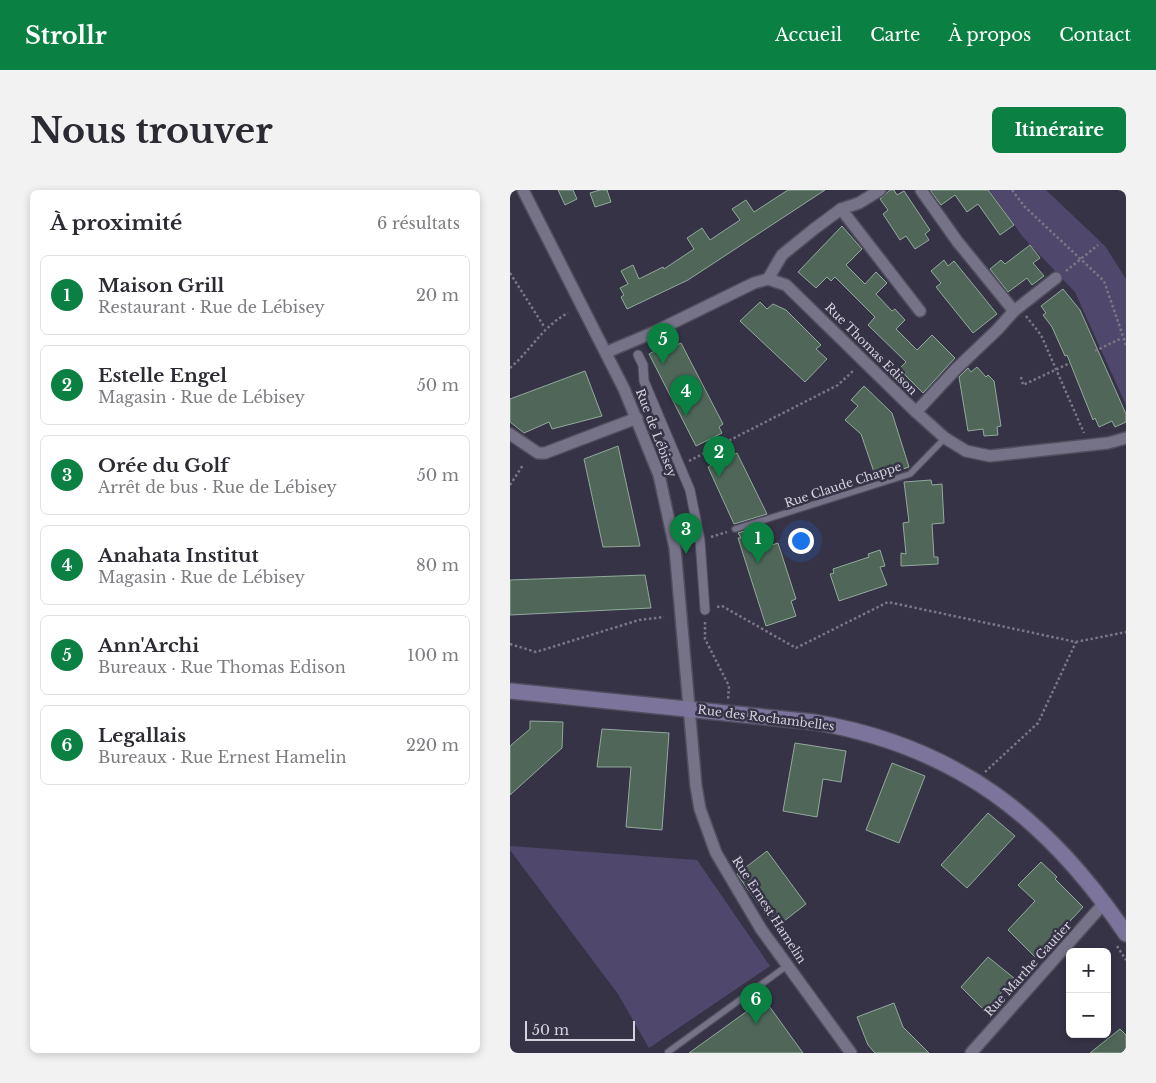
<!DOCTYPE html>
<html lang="fr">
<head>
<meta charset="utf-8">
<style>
	:root { --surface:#fff; --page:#f2f2f3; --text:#2b2b33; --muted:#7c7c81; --line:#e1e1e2; --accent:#0b8043 }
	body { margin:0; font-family:"Libre Baskerville",serif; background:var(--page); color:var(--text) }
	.controls { position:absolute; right:15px; bottom:15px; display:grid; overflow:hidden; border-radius:8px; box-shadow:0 2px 8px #0003 }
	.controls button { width:45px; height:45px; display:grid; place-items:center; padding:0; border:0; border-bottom:1px solid var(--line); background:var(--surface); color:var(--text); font:25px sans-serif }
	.scale { position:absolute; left:15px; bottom:12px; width:110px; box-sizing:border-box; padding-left:5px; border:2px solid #d4d2de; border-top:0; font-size:14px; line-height:18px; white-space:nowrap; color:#d4d2de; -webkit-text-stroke:4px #373347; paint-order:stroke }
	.you { position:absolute; left:290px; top:350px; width:18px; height:18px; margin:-12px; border:4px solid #fff; border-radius:50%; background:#1a73e8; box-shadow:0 0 0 8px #1a73e833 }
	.badge { display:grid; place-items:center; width:32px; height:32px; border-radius:50%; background:var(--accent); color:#fff; font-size:16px; font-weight:700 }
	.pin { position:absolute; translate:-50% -41px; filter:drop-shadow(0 1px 2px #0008) }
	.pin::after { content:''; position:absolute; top:26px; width:18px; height:15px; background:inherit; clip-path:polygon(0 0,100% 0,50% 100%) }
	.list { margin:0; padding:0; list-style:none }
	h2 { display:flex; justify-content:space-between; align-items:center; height:65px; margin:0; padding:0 20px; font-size:21px }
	h2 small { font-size:16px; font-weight:400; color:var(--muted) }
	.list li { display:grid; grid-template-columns:32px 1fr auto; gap:15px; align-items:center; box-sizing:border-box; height:80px; margin:0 10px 10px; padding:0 10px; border:1px solid var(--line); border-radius:8px }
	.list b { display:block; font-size:19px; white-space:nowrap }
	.list p { margin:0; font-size:16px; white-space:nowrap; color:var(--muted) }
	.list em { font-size:16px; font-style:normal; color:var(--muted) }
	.map { position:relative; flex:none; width:616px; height:863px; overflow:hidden; border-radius:8px }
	header { display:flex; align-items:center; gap:30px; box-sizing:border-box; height:70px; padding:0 25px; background:var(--accent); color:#fff }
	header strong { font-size:24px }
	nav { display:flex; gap:28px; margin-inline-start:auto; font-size:18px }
	.intro { display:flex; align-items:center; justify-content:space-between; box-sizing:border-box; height:120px; padding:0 30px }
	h1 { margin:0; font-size:35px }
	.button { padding:12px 22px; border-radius:8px; background:var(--accent); color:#fff; font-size:18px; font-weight:700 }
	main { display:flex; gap:30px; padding:0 30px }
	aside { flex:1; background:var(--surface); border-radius:8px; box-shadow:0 2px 8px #0003 }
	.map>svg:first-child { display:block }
</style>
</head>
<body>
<header>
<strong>Strollr</strong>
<nav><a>Accueil</a><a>Carte</a><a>À propos</a><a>Contact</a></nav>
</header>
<div class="intro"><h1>Nous trouver</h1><a class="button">Itinéraire</a></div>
<main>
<aside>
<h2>À proximité<small>6 résultats</small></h2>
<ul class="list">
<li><span class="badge">1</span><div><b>Maison Grill</b><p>Restaurant · Rue de Lébisey</p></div><em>20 m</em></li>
<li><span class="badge">2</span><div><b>Estelle Engel</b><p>Magasin · Rue de Lébisey</p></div><em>50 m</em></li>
<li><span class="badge">3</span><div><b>Orée du Golf</b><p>Arrêt de bus · Rue de Lébisey</p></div><em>50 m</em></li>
<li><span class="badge">4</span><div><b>Anahata Institut</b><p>Magasin · Rue de Lébisey</p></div><em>80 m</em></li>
<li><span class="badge">5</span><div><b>Ann'Archi</b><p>Bureaux · Rue Thomas Edison</p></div><em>100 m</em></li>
<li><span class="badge">6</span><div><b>Legallais</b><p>Bureaux · Rue Ernest Hamelin</p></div><em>220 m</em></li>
</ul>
</aside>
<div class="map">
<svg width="616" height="863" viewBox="0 0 616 863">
	<rect width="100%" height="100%" fill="#373347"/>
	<!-- green -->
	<g fill="#4f486c">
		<path d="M 479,0 L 536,0 L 595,56 L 616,89 L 616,215 L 565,102 L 513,47 Z"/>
		<path d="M 0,656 L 187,670 L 260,776 L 139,858 L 108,804 L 0,660 Z"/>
	</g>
	<!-- building -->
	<g fill="#4f6659" stroke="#91aa9c">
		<path d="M 48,0 L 63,0 L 67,9 L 55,15 Z"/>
		<path d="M 90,0 L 97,0 L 101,12 L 85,17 L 80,3 Z"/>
		<path d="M 278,0 L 315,0 L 178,90 L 117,119 L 111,107 L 114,105 L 110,98 L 118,94 L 111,81 L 123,75 L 129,89 L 153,77 L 154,79 L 184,59 L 177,48 L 192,38 L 200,50 L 230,30 L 222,19 L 236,10 L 244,22 Z"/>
		<path d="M 380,0 L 384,0 L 387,5 L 394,1 L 420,40 L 415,44 L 419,50 L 405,59 L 396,46 L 390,50 L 373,24 L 378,20 L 370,9 Z"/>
		<path d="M 420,0 L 478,0 L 504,35 L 490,45 L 468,14 L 457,22 L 445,5 L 431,15 Z"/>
		<path d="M 332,36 L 352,59 L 336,75 L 355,94 L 366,82 L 377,93 L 366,104 L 382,121 L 385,119 L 395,130 L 386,139 L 407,160 L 422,145 L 445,168 L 413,203 L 389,179 L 396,172 L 358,135 L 365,127 L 325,87 L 321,91 L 317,87 L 306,98 L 288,82 Z"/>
		<path d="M 520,55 L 530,68 L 523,73 L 534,86 L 522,95 L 517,88 L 498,102 L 480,79 L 491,70 L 495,74 Z"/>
		<path d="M 434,70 L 438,76 L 444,71 L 487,124 L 463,143 L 426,97 L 431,93 L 421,81 Z"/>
		<path d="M 553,99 L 570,120 L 616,224 L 616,232 L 605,237 L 602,231 L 589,237 L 585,228 L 583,230 L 557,165 L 555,166 L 542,137 L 533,125 L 536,123 L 531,116 Z"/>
		<path d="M 250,112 L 257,119 L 263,114 L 276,120 L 311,155 L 306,159 L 317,169 L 295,192 L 230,131 Z"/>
		<path d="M 171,153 L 213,234 L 209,237 L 212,243 L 186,256 L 139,164 L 156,155 L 158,159 Z"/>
		<path d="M 467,177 L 476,187 L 478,185 L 484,191 L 491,236 L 487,237 L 488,245 L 474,246 L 473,239 L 458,241 L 449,187 L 458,178 L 461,182 Z"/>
		<path d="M 75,181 L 92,226 L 42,239 L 39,232 L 14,243 L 0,232 L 0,209 Z"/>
		<path d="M 354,196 L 382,223 L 399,277 L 366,288 L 351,244 L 335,230 L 348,216 L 341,210 Z"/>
		<path d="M 108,256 L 130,356 L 93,357 L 74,269 Z"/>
		<path d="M 227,263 L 257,324 L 224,334 L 198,277 Z"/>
		<path d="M 421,290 L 422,295 L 432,294 L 434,333 L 422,334 L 424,367 L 428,367 L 428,374 L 391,376 L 391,363 L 396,364 L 393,333 L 399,332 L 394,292 Z"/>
		<path d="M 249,336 L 256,357 L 268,353 L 286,409 L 281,411 L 286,426 L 256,436 L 228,348 L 231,348 L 228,343 Z"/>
		<path d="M 370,360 L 375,376 L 370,377 L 377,395 L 329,411 L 320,384 L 324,383 L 323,379 L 359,367 L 358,364 Z"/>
		<path d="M 135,385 L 141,418 L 0,425 L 0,390 Z"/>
		<path d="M 20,531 L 53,532 L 52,558 L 0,605 L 0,556 L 20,539 Z"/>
		<path d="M 92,539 L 159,543 L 152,640 L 116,637 L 121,577 L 87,577 Z"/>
		<path d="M 285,553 L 336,561 L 331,592 L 313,589 L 307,627 L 273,621 Z"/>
		<path d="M 382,573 L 415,586 L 389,653 L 356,640 Z"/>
		<path d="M 478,623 L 505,646 L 457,698 L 431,675 Z"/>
		<path d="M 257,661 L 296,714 L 265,738 L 227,684 Z"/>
		<path d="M 531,672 L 547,687 L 545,689 L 573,717 L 526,768 L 498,740 L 525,711 L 508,695 Z"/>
		<path d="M 478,767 L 504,788 L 475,821 L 451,797 Z"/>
		<path d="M 254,809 L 293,863 L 179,863 Z"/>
		<path d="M 384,813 L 393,837 L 419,863 L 365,863 L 358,855 L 347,827 Z"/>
		<path d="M 610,839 L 616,845 L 616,863 L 580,863 Z"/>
	</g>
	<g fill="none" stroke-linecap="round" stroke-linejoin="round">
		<defs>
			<g id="service">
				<path d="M 225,339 L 400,284 L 435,248"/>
				<path d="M 158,862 L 278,775"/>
			</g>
			<path id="pedestrian" d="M 128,165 L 133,175 L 134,191 L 180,300 L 190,350 L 195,420"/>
			<g id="minor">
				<path d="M 13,0 L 114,199 L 149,285 L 165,358 L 186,596 L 190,619 L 206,663 L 251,739 L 341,863"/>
				<path d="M 411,0 L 447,51 L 504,121"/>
				<path d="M 331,19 L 410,121"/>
				<path d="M 258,89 L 272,65 L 304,39 L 331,19 L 349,13 L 370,0"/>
				<path d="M 97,162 L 142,143 L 244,93 L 258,89 L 276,95 L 406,222 L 435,248 L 456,261 L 480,266 L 598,253 L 616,248"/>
				<path d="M 406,222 L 447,178 L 488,139 L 504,121 L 546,88"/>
				<path d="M 0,244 L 28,263 L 35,263 L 127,228"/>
				<path d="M 461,863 L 595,712"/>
			</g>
			<path id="secondary" d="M 0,501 L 304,532 C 445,556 537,627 616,744"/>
		</defs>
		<!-- service casing -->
		<use href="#service" stroke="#514e5e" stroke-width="8"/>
		<!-- pedestrian casing -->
		<use href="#pedestrian" stroke="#514e5e" stroke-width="11"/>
		<!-- minor casing -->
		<use href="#minor" stroke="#514e5e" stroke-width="14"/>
		<!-- secondary casing -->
		<use href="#secondary" stroke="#514e5e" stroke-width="18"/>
		<!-- path -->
		<g stroke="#797686" stroke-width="2.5" stroke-dasharray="2.5 2.5" stroke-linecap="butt">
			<path d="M 502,0 L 515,17 L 594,91 L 616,155"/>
			<path d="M 556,81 L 588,55"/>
			<path d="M 0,83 L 35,138"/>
			<path d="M 516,126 L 531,145 L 574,243"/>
			<path d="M 585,161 L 612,148"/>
			<path d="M 0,178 C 21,160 33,136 58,123"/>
			<path d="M 511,187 L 513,195 L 560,173"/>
			<path d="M 179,271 L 328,195 L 343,181"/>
			<path d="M 0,295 L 13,275"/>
			<path d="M 201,347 L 217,342"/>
			<path d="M 207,417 L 212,416 L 286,458 L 378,412 L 566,452 L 616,442"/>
			<path d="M 195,432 L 195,449 L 219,496 L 218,510"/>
			<path d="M 0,454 L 26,462 L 129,430 L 154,427"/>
			<path d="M 475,582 L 528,533 L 566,452"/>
			<path d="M 607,756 L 616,770"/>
		</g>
		<!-- service -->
		<use href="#service" stroke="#767288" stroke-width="5.5"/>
		<!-- pedestrian -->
		<use href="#pedestrian" stroke="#767288" stroke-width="9"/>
		<!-- minor -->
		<use href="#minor" stroke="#767288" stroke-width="11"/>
		<!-- secondary -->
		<use href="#secondary" stroke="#7d749c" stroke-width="15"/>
	</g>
	<g text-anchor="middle" stroke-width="5" stroke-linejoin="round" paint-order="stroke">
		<!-- street labels -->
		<g font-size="12" fill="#d4d2de" stroke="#373347">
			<text transform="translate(361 159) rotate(45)" y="4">Rue Thomas Edison</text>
			<text transform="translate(146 243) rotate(69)" y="4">Rue de Lébisey</text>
			<text transform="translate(333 295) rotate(-18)" y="4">Rue Claude Chappe</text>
			<text transform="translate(256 528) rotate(7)" y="4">Rue des Rochambelles</text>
			<text transform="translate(259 720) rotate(57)" y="4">Rue Ernest Hamelin</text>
			<text transform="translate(518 779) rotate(-48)" y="4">Rue Marthe Gautier</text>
		</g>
	</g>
</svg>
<div class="controls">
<button>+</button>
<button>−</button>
</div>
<div class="scale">50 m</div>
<div class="you"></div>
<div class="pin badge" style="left:248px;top:373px">1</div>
<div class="pin badge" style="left:209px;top:287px">2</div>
<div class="pin badge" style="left:176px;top:364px">3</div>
<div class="pin badge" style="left:176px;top:226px">4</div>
<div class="pin badge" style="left:153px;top:174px">5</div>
<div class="pin badge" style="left:246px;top:834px">6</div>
</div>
</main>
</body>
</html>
